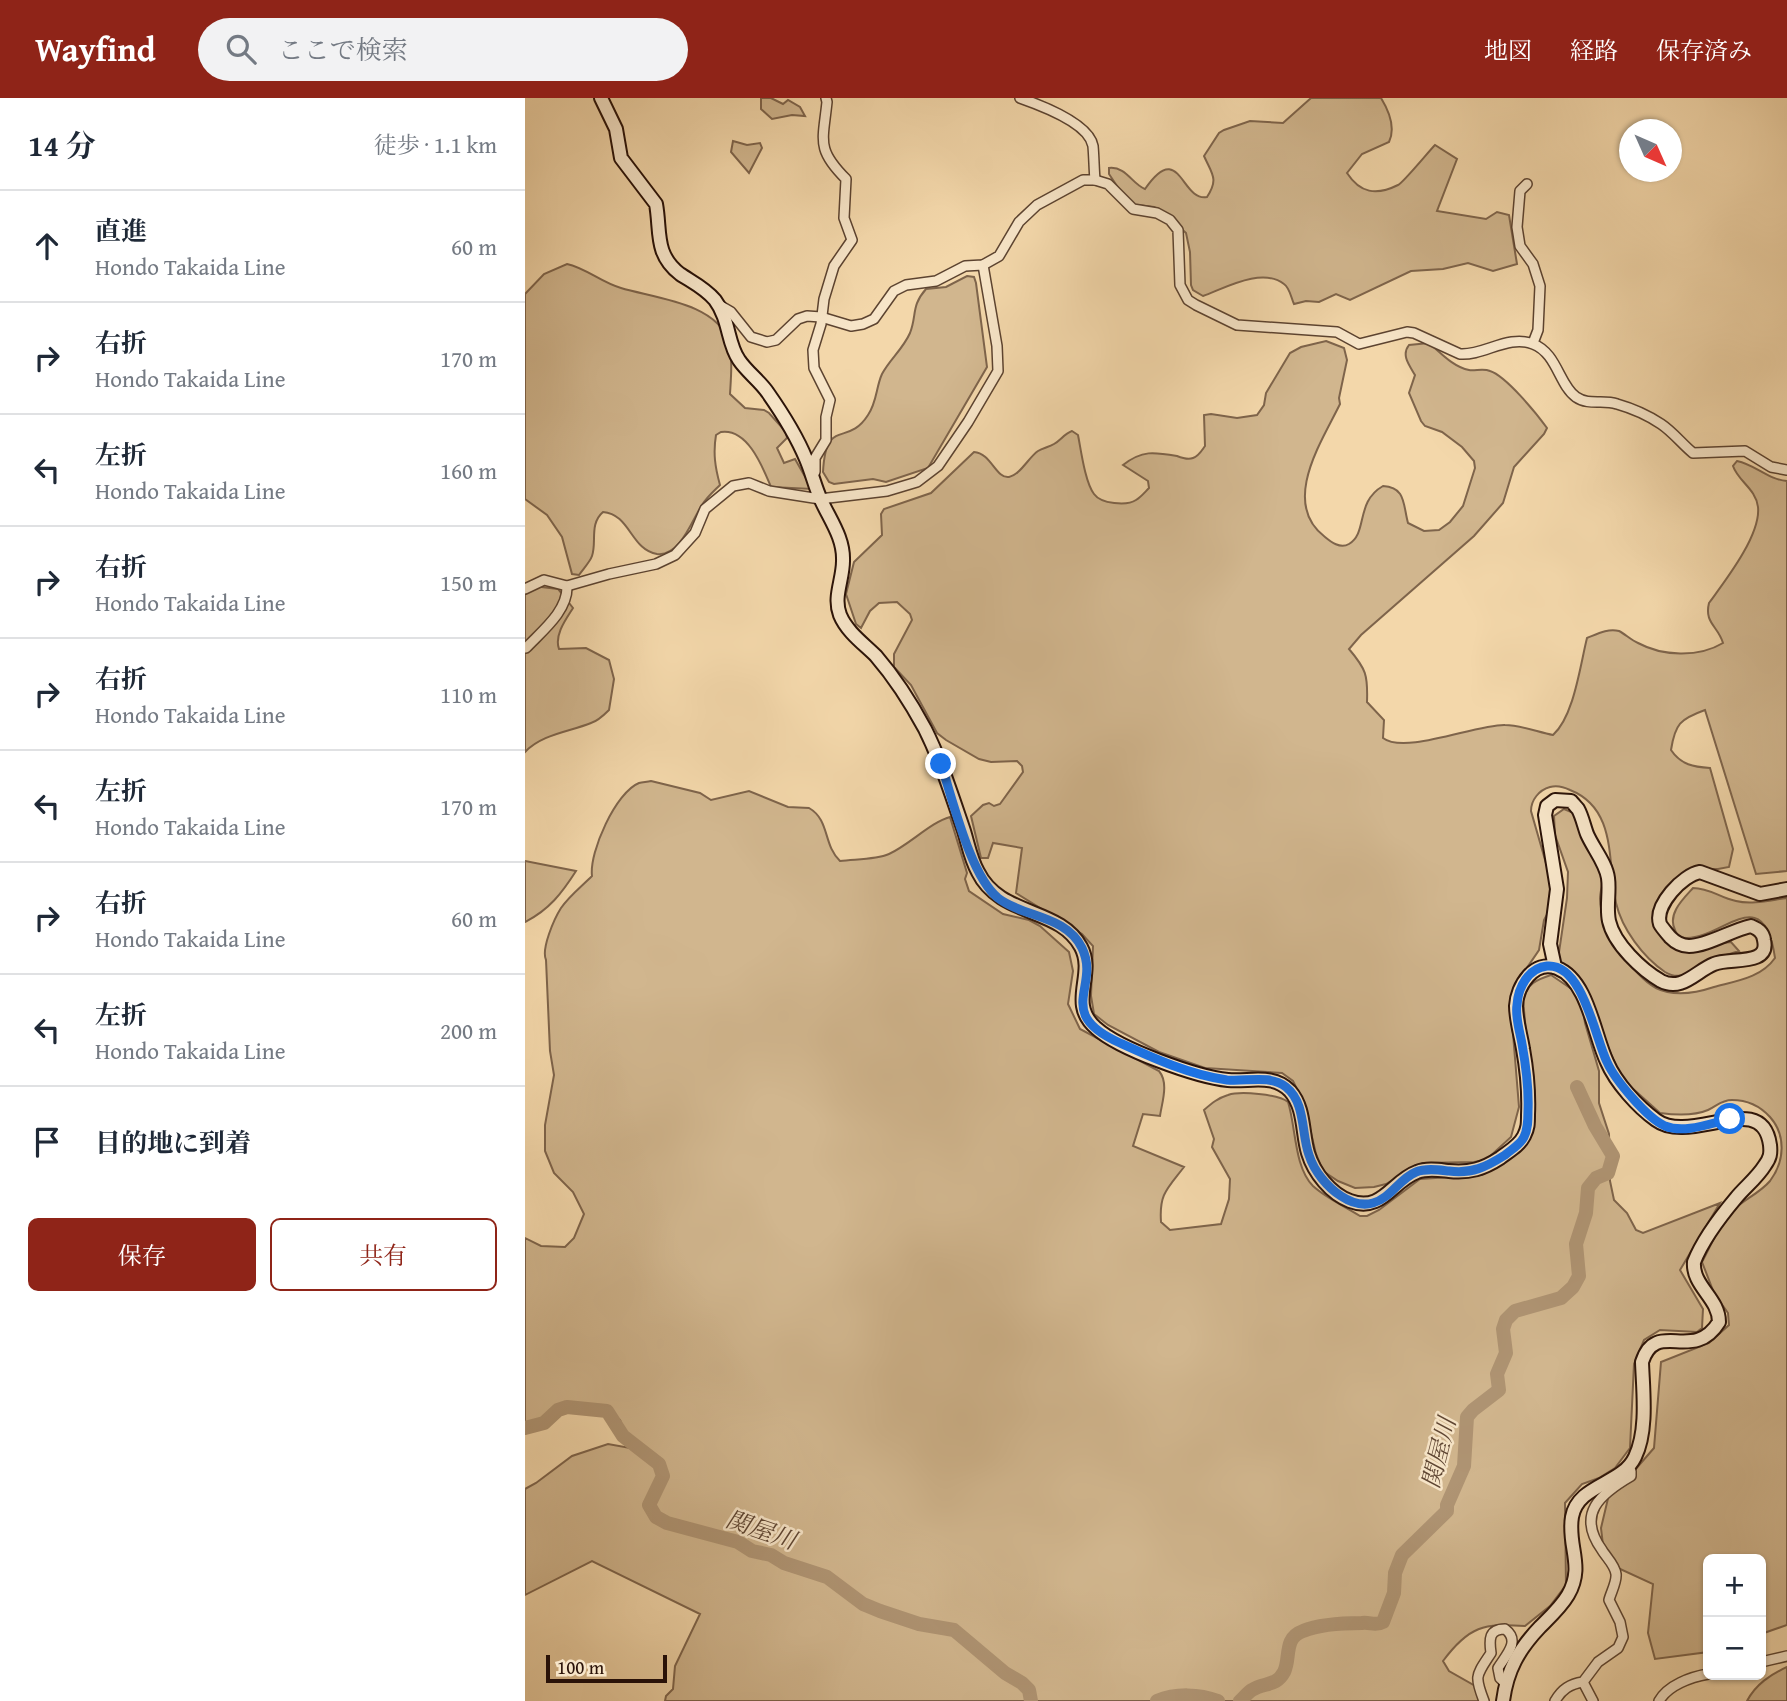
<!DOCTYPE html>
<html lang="ja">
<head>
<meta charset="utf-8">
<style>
	:root { --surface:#fff; --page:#f2f2f3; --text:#1f2937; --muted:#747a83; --line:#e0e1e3; --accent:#8f2418 }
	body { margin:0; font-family:"Gentium Book Plus","Noto Serif JP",serif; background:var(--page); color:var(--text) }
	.controls { position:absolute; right:21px; bottom:21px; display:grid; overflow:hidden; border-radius:10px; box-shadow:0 2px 5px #0004 }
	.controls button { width:63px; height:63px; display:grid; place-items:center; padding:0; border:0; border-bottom:2px solid var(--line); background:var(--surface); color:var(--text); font:35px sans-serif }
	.compass { position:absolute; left:1094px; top:21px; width:63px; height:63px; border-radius:50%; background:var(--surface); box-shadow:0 2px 5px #0004; rotate:135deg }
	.scale { position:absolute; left:21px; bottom:18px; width:121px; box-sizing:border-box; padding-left:7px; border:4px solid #2a1208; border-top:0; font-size:19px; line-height:24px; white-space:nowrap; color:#2a1208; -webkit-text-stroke:5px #f7e5c8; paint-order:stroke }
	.stop { position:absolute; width:21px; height:21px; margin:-16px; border:5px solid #1a73e8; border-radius:50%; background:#fff }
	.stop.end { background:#1a73e8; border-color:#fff; box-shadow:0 2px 7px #0008 }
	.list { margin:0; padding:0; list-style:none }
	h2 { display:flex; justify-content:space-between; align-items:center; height:91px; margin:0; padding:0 28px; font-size:30px }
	h2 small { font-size:23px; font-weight:400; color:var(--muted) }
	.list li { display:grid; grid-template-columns:46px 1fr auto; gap:21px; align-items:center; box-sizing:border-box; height:112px; padding:0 28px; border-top:2px solid var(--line) }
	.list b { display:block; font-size:26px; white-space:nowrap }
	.list p { margin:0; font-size:23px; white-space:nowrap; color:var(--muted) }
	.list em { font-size:23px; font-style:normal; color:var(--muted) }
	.actions { display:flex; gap:14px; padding:21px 28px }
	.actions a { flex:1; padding:16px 0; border:2px solid var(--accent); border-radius:10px; text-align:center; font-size:24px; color:var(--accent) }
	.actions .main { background:var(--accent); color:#fff }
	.icon { flex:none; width:38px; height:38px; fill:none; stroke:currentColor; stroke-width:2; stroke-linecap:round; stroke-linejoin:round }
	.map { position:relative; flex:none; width:1262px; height:1603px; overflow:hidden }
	header { display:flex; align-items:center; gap:42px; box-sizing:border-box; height:98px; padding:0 35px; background:var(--accent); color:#fff }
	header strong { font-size:33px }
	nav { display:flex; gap:38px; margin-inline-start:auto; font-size:24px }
	.search { width:490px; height:63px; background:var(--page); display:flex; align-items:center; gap:18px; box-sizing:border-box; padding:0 24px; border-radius:38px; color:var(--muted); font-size:26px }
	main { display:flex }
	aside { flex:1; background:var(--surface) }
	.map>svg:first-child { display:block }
</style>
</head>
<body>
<header>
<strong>Wayfind</strong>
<div class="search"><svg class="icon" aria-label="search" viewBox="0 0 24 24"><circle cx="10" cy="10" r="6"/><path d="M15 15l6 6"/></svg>ここで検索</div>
<nav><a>地図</a><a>経路</a><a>保存済み</a></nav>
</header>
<main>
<aside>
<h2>14 分<small>徒歩 · 1.1 km</small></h2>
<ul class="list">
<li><svg class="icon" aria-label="ahead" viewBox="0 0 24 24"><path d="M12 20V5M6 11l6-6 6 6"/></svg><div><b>直進</b><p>Hondo Takaida Line</p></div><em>60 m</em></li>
<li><svg class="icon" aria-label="right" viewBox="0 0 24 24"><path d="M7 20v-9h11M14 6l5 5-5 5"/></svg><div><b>右折</b><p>Hondo Takaida Line</p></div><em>170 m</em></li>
<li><svg class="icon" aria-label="left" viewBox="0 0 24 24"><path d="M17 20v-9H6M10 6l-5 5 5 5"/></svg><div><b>左折</b><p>Hondo Takaida Line</p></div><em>160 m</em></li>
<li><svg class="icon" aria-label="right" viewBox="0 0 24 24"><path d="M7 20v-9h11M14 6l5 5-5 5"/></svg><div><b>右折</b><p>Hondo Takaida Line</p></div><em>150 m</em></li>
<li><svg class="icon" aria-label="right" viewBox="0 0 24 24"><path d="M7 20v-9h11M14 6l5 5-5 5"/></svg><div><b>右折</b><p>Hondo Takaida Line</p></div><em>110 m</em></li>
<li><svg class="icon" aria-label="left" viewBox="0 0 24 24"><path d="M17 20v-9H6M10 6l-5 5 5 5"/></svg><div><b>左折</b><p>Hondo Takaida Line</p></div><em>170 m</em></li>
<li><svg class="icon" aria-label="right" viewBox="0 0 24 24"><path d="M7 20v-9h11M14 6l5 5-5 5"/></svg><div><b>右折</b><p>Hondo Takaida Line</p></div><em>60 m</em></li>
<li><svg class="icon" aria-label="left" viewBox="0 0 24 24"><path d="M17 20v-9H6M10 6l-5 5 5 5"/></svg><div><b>左折</b><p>Hondo Takaida Line</p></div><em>200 m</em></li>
<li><svg class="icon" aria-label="arrive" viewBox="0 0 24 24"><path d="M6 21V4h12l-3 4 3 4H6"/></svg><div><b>目的地に到着</b></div></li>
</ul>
<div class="actions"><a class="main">保存</a><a>共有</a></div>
</aside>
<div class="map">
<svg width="1262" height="1603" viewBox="0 0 1262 1603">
	<rect width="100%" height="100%" fill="#f3d7aa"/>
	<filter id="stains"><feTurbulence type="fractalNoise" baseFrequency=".00286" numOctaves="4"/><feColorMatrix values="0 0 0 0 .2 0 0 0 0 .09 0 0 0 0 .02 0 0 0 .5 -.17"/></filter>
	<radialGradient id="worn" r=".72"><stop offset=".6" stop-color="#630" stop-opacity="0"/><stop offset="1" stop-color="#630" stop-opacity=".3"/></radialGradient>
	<!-- green -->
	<g fill="#d1b68e" stroke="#7e644b" stroke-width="2">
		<path d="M 236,0 L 246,0 L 258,6 L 263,2 L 275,9 L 280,18 L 267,17 L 247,21 L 236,11 Z"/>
		<path d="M 786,0 L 856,0 C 864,13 871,29 864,44 L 837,56 L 822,75 C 835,95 851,98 873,87 C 878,85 904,53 910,47 L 932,61 L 912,113 L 961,121 L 972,114 L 984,117 L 992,166 L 968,173 L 943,165 L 918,171 L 886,173 L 825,202 L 811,196 L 794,204 L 781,203 L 769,206 C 766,200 765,190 759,186 C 737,169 700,190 678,198 L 668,192 L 666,187 L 665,154 L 661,135 L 640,115 L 629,109 L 604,106 L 584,76 L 584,70 C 601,68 607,86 620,91 C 655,40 656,104 682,99 C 694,81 687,76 679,58 L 694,35 L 699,32 L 725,23 L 758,25 Z"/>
		<path d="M 208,43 L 222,47 L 235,45 L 237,50 L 224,75 L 206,54 Z"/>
		<path d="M 42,166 C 61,170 77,185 96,190 C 129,200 192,205 203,243 C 208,259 206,279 205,296 L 220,310 L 239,312 L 244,315 L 261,334 L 262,340 L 252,350 L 259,365 L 270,361 L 287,391 L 246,389 C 238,370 223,330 196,334 L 191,337 C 188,355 190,369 195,387 C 189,393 182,399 177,407 C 167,422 155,459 132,456 C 106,452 105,416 78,414 C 64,426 72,444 67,458 C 65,464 58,471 54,477 L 47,476 L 37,439 L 22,417 L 0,401 L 0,196 L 19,176 Z"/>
		<path d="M 442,178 L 449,179 L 451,185 L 462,269 L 403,370 L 361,384 L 348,381 L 309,386 L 304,384 L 298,374 C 301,318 322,350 343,317 C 352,304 351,289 357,276 C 365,261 378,251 385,235 C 392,217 386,208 401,191 L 421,189 Z"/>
		<path d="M 801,243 L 819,250 L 822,262 L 814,300 L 815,306 C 797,343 755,405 800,439 C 806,444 815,451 824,446 C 843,435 830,404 858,388 C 881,389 878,407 883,425 L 899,433 L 914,432 L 925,424 L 938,408 L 950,370 L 949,363 L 937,349 L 917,334 L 900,328 L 896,323 L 884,295 L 890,277 C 884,267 876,257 884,247 L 904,245 C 915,254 928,269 944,272 C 950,273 959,270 965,273 C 981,278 1012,316 1022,330 L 1019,336 L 989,369 L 978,405 L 949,438 L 836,537 L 824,551 C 841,571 843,577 842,604 L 859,622 L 858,640 C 880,657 952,626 980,627 C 995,627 1013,634 1028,637 C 1049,618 1055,568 1062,540 C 1072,536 1083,530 1094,533 C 1100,536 1106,542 1113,545 C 1137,558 1173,560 1198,545 C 1193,528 1179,525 1184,505 C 1200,483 1236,437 1233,409 C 1231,391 1213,383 1208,368 L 1212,363 C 1231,367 1244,382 1262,383 L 1262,773 L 1231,776 L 1180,612 C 1155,621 1150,626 1146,652 C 1156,667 1169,669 1185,670 L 1208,751 L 1204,769 L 1193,771 L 1174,771 L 1142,791 L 1137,834 L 1156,850 L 1206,844 L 1214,853 C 1204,856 1193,859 1184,864 C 1171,872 1156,884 1140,874 C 1118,859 1097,831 1091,805 C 1082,766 1093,711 1045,692 C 1039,689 1032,687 1025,689 C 1014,692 1006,702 1006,713 L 1029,793 L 1025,811 L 1019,822 L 1014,852 L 993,883 L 986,911 L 994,1009 L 986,1039 L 961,1062 L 949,1064 L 898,1065 L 861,1086 L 849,1089 L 830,1090 L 813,1083 L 798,1073 L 791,1056 L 779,1005 L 768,983 L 757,975 L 680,970 L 634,954 L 583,927 L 569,916 L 566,898 L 568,848 L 557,836 L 491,795 L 497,750 L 468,745 L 463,760 L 456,760 L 446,718 L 458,707 L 464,705 L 469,708 L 475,706 L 498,674 L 497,668 L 492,663 L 466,664 L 454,661 L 421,642 L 412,635 L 386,587 L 369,569 L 369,556 L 387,522 L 385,516 L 372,504 L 354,505 L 345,513 L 336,530 L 331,526 L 321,496 L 329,464 L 357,437 L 356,416 L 359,411 L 406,395 L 449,354 C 466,355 471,381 484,379 C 495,377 504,359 513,353 C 518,350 524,349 529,346 C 536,342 539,336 547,333 L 553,337 C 556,352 560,384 569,396 C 576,406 602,408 611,402 C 616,399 620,394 624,390 L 623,383 L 598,367 C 617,352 629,354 652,358 C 657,360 663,362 668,360 C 674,358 677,352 680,348 L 679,317 L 686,316 L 712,320 L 732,317 L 739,307 L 741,295 L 765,255 L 776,249 Z"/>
		<path d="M 8,488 L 33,491 L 48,510 C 41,521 29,537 34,551 L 61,550 L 84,562 L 89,581 L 84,612 C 79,617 73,623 66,625 C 44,634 17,636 0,654 L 0,495 Z"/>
		<path d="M 126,683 L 175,695 L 186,702 L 224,693 L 263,709 L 284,710 C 305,722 298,747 315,763 C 330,761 350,762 364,756 C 384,747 406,724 425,719 L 442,775 L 440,781 L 444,793 L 478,816 L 504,822 L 515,828 L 544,854 L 548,873 L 543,906 L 555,931 L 634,973 C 644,985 637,1004 635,1018 L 618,1016 L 608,1048 L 659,1069 C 642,1091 634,1096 636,1124 L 645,1132 L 696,1126 L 704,1101 L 705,1081 L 687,1049 L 689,1041 L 679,1012 C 687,1005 693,1000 703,997 C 715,993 753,996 763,1004 C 771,1029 769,1069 788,1088 C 801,1100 821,1109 835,1118 L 842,1118 L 854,1112 L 895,1081 L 957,1077 L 998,1047 L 1009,1022 L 998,901 C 1003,885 1011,882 1026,877 L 1051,894 L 1057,905 L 1060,925 L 1074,973 L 1074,1005 L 1084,1036 L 1085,1083 L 1089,1102 L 1102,1115 L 1111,1132 L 1118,1135 L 1195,1105 L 1155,1172 L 1178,1211 L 1177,1230 L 1172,1234 L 1135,1232 L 1119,1242 L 1109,1266 L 1105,1350 L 1090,1370 L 1074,1380 L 1057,1386 L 1040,1405 L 1041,1487 L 1025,1508 L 1000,1528 C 959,1525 944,1528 918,1563 L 924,1573 L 952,1589 L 961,1603 L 140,1603 L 141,1598 L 148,1591 L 150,1568 L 175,1516 L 67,1463 L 0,1497 L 0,1391 L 11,1385 L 47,1358 L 83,1346 L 105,1350 L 95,1322 L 74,1310 L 44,1304 L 18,1323 L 0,1328 L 0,1140 L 16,1148 L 40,1149 L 49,1140 L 59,1116 L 48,1094 L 29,1075 L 20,1053 L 20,1027 L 29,977 L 25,953 L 21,862 C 16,851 29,821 36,810 C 44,798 57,788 67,778 C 64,754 91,694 114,685 C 118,684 122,684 126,683 Z"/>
		<path d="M 1039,711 L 1051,716 C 1059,732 1072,751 1077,769 C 1081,780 1075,790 1075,801 C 1075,827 1108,878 1131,890 C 1149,899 1171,895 1189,889 C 1211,883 1236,880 1250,860 C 1239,782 1198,840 1162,840 C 1155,840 1152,838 1150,832 C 1142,816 1158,801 1168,790 C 1185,790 1195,800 1211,803 C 1227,807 1246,802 1262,800 L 1262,1527 L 1236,1536 L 1236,1461 L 1183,1461 L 1183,1554 L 1130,1561 L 1123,1535 L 1128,1486 L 1080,1464 L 1076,1430 L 1085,1392 L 1103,1380 L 1129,1350 L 1136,1264 L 1184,1245 L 1204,1227 L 1203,1215 L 1189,1195 L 1177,1164 C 1186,1148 1194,1126 1207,1113 C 1218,1102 1235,1095 1245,1083 C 1260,1063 1261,1037 1245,1019 C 1235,1008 1223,1002 1207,1002 C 1196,1002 1192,1008 1183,1012 C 1169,1018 1150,1017 1135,1015 L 1096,980 L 1060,894 L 1033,861 L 1042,800 L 1043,774 L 1030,737 L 1029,718 Z"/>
		<path d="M 0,763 L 51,773 C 37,795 24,812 0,824 Z"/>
		<path d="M 1262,1569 L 1262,1603 L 1222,1603 C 1231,1586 1245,1577 1262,1569 Z"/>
	</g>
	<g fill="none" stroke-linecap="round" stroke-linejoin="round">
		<!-- river -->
		<g stroke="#af9473" stroke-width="14">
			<path d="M 0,1330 L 19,1325 L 33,1312 L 42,1309 L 82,1313 L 98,1338 L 134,1366 L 138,1378 L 124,1407 L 131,1419 L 142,1425 L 213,1444 L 227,1453 L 246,1457 L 259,1465 L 302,1479 L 338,1506 L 355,1513 L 394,1526 L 429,1532 L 480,1575 L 497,1585 L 504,1592 L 506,1603"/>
			<path d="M 632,1603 C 651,1595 674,1596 693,1603"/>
			<path d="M 715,1603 C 719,1600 723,1594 727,1592 C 739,1584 751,1589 759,1574 C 766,1560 758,1540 778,1533 C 795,1526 819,1525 837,1525 C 845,1524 851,1528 858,1524 L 869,1495 L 870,1475 L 877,1457 L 922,1413 L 922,1407 L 939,1368 L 942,1319 L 948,1312 L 974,1292 L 972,1276 L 981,1255 L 978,1231 L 981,1222 L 990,1213 L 1036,1200 L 1048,1189 L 1054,1178 L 1051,1146 L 1061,1115 L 1063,1090 L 1071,1080 L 1083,1075 L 1088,1058 L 1070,1028 L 1052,989"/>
		</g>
		<defs>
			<g id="street">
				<path d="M 495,0 C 515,7 564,25 568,48 C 569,59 569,71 570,82"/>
				<path d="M 1002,86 L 995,93 L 992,129 L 995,148 L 1008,166 L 1015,188 L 1013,232 L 1008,245"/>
				<path d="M 194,207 L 206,214 L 226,239 L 242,244 L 251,242 L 273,221 L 282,218 L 296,219 L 326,228 L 338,226 L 349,221 L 369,193 L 381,187 L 411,183 L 440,168 L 458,167 L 474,158 L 494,124 L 512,107 L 558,82 L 570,82 L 583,86 L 608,111 L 632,115 L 645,122 L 653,132 L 655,187 L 663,202 L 671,207 L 712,227 L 812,234 L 834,246 L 882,234 L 889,235 L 935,256 C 958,258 984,236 1008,246 C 1032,255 1034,287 1051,299 C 1064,308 1078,301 1092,306 C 1106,310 1124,318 1136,326 C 1148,334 1157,346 1168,355 L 1220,353 L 1246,369 L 1262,372"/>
				<path d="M 290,374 L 290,360 L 301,342 L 301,319 L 305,302 L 289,270 L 288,252 L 296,226 L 299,201 L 309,168 L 327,142 L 319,120 L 321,81 C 291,51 298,43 302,4 L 301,0"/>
				<path d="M 0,491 L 19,482 L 42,488 L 84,476 L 131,466 L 150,457 L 170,435 L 180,411 L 208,388 L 224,385 L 244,393 L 295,401 L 362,393 L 392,384 L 413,368 L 443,324 L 473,273 L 472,248 L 458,167"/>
				<path d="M 1,550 C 17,533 43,513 42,488"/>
				<path d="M 1236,1564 L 1262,1558"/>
				<path d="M 1058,1584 L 1068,1603"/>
				<path d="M 959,1603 C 949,1577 951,1578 966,1555 C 964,1541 964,1531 980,1531 C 996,1543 981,1557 973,1570 L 975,1580 L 980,1585"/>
				<path d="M 1030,1603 C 1037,1591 1045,1586 1058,1584 L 1073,1564 L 1093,1550 L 1098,1539 L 1095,1524 L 1084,1502 C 1086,1494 1092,1484 1091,1476 C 1090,1467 1081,1459 1077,1452 C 1051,1416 1075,1396 1106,1378 L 1106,1373 L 1103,1370"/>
				<path d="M 1134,1603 C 1143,1587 1166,1579 1183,1576"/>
			</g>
			<g id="secondary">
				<path d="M 76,0 L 91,31 L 96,60 L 131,106 C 136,133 129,156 155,176 C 167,184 180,190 190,202 C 205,222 202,245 214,262 C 222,274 235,283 243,295 C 257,315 272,339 281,361 C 287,375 290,389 296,402 C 305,422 319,440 318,463 C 318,482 308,499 315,517 C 322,534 339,546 351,558 C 370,580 386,605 400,631 C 416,663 427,698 439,733 C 443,746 446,762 453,774 C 475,819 535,809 556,849 C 571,877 542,905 571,930 C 594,951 672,979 703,982 C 725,984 748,975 765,993 C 780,1010 777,1035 783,1055 C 789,1075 806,1096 825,1103 C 857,1115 867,1083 892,1074 C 902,1070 914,1072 924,1073 C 945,1075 958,1071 975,1060 C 984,1053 994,1048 999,1038 C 1003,1030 1003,1026 1003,1017 C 1004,995 1002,973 998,951 C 996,938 991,922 991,908 C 992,888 1009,861 1032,870 C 1063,882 1069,937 1082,964 C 1091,985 1113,1009 1131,1022 C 1166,1048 1237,990 1245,1047 C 1246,1056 1245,1060 1240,1067 C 1232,1080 1220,1089 1211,1100 C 1195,1119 1178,1141 1169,1164 C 1167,1188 1194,1200 1194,1224 C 1168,1266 1131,1220 1117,1264 C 1118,1293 1123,1332 1110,1359 C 1097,1387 1053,1386 1047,1419 C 1042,1448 1060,1468 1043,1497 C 1036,1509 1025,1519 1015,1529 C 994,1551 982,1572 978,1603"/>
				<path d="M 1030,869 L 1025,846 L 1032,791 L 1020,717 L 1022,708 L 1030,702 L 1046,703 C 1047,704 1052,710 1053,711 C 1057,718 1059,728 1062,736 C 1068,750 1081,765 1083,780 C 1085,794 1081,809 1084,823 C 1089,846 1117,872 1136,883 C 1157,894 1171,873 1189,866 C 1204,859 1245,869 1239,842 C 1238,834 1233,831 1226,828 C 1207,832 1182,848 1164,848 C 1156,848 1150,844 1145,839 C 1142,835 1137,830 1135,826 C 1129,807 1158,777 1175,774 L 1235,796 L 1262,791"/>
			</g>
		</defs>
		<!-- street casing -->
		<use href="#street" stroke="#5c4330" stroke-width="12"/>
		<!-- secondary casing -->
		<use href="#secondary" stroke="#2a1208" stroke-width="16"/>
		<!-- street -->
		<use href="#street" stroke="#f7e5c8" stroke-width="9"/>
		<!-- secondary -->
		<use href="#secondary" stroke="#f7e5c8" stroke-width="12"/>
	</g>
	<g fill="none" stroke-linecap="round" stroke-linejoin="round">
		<!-- route -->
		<path stroke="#1a73e8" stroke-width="9" d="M 416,666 C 428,702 445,777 473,800 C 499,820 541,817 557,850 C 576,889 528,915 595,945 C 628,960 665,977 702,982 C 721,984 744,976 761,989 C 781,1005 776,1035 784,1057 C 789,1073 802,1089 816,1098 C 825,1104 837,1108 848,1105 C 866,1100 874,1081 891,1074 C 901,1070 914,1072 924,1073 C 947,1076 961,1069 980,1057 C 987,1051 995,1047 999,1039 C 1003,1031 1003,1022 1003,1013 C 1004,990 1001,968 997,946 C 995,934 990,919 992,907 C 993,890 1003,870 1022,868 C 1058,865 1070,940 1082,964 C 1090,982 1122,1020 1140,1028 C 1160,1036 1186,1025 1205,1021"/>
	</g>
	<g text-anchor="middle" stroke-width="5" stroke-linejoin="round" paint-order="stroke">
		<!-- water labels -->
		<g font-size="24" font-style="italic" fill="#5f4633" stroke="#f7e5c8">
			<text transform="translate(914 1355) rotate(-76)" y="8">関屋川</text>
			<text transform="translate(236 1432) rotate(19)" y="8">関屋川</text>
		</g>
	</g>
	<rect width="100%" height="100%" filter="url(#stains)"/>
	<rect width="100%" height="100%" fill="url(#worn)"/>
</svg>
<div class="controls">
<button>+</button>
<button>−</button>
</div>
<svg class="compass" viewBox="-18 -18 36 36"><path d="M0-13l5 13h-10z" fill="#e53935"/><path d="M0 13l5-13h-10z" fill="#747a83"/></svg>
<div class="scale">100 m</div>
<div class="stop" style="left:1205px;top:1021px"></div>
<div class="stop end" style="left:416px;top:666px"></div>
</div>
</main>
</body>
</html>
